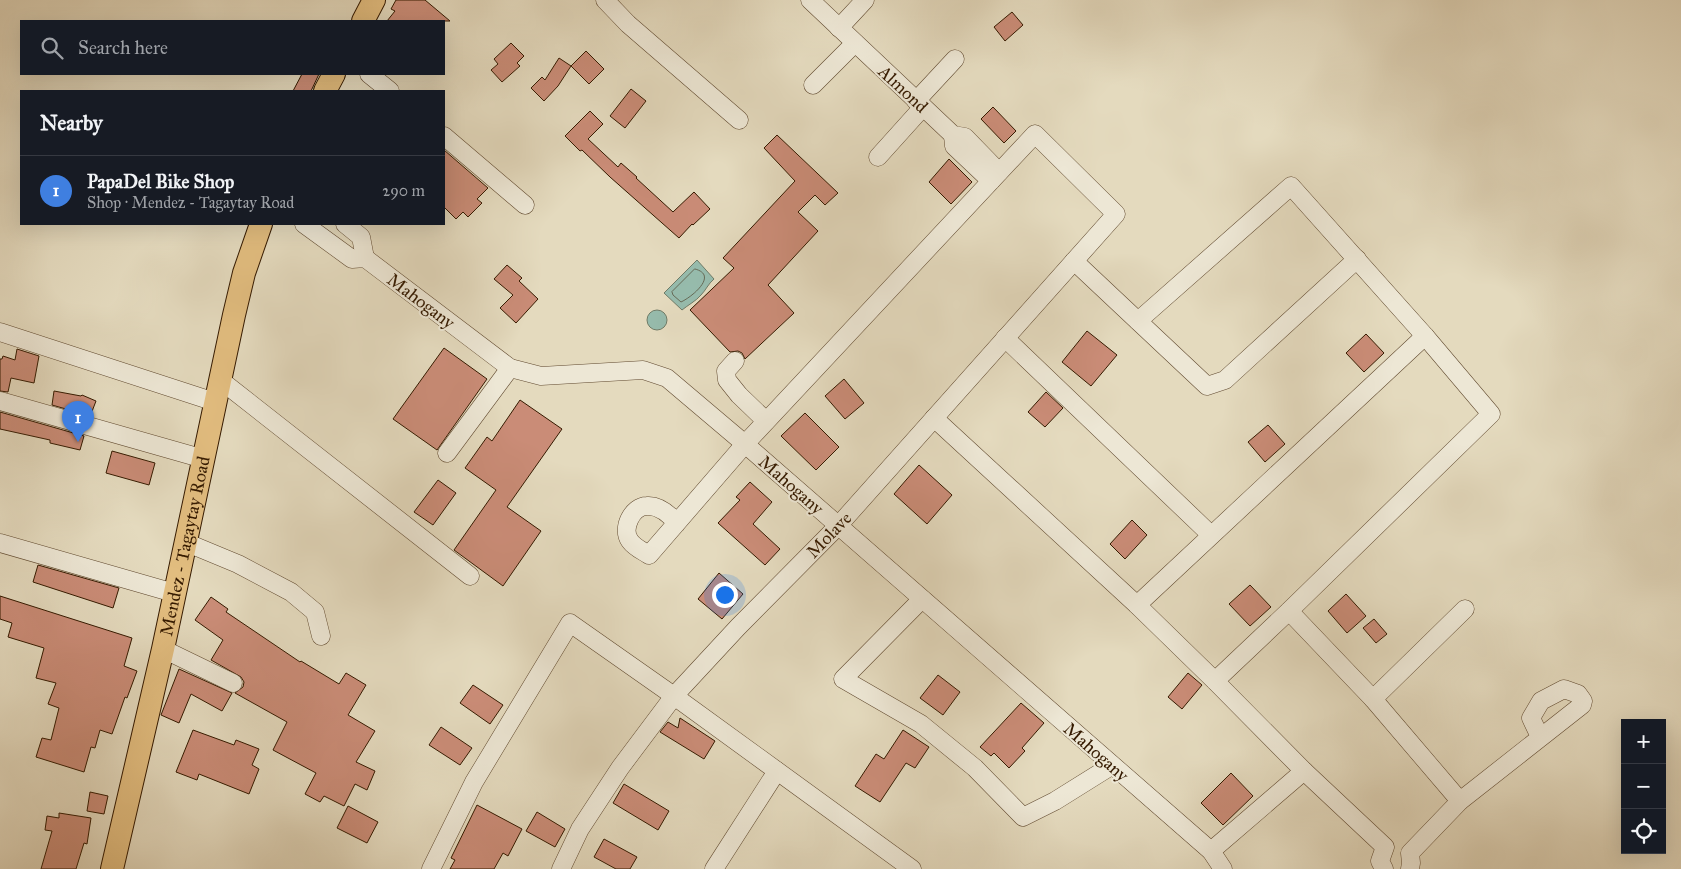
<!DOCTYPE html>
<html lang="en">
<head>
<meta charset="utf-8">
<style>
	:root { --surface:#171b24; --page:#242831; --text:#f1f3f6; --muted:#9ea1a6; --line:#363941; --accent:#c59692 }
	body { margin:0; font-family:"IM FELL Great Primer",serif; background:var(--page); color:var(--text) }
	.controls { position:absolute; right:15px; bottom:15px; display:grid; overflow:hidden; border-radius:0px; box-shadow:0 5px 20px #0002 }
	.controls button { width:45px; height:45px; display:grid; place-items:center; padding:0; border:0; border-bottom:1px solid var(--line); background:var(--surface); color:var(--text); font:25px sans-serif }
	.you { position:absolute; left:724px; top:594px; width:18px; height:18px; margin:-12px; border:4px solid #fff; border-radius:50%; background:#1a73e8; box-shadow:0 0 0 8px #1a73e833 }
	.badge { display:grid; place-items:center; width:32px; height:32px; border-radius:50%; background:var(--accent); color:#fff; font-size:16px; font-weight:700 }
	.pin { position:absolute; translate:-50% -41px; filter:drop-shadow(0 1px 2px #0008) }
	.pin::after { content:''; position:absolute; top:26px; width:18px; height:15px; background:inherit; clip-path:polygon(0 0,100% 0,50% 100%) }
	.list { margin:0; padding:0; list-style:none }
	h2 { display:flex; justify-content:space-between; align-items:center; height:65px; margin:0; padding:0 20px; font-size:21px }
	h2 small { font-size:16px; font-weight:400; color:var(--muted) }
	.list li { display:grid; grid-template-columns:32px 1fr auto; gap:15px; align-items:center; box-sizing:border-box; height:70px; padding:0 20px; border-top:1px solid var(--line) }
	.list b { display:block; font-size:19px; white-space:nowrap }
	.list p { margin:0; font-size:16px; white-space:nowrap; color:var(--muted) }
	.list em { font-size:16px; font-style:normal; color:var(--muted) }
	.icon { flex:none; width:28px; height:28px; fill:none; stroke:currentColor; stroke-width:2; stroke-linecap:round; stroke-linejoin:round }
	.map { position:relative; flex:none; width:1681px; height:869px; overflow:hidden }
	.search { position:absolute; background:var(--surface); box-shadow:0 5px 20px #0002; left:20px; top:20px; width:425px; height:55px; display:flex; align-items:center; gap:12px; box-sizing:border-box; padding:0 18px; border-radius:0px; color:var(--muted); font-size:19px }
	.panel { position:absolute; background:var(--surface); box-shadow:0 5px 20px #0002; left:20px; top:90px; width:425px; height:135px; border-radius:0px }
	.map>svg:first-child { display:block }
</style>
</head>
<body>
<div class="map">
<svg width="1681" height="869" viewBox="0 0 1681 869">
	<rect width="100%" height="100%" fill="#e4dabe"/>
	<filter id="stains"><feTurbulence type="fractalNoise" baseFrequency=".004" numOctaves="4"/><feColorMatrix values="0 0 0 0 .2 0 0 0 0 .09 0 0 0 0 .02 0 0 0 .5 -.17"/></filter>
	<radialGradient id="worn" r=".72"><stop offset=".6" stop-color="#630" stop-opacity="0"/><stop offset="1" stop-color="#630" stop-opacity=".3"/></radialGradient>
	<!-- water -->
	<g fill="#96bbac" stroke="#6f7b67">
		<path d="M 697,260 L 714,279 C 708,284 706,290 701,295 C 696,301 688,305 682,310 L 664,293 Z"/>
		<circle cx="657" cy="320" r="10"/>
	</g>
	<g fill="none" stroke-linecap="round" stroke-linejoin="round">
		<!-- shore -->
		<path stroke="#666a56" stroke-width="1" d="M 695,269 C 719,275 692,297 681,302 L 673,295 L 672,292 Z"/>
	</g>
	<!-- building -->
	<g fill="#ca8c77" stroke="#351a00">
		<path d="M 396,0 L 425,0 L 450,21 L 387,21 L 395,11 L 391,9 Z"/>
		<path d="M 1012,12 L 1023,25 L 1005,41 L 994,27 Z"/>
		<path d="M 511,43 L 524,56 L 517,63 L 520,66 L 502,82 L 491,70 L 498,64 L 494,59 Z"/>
		<path d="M 586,51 L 604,69 L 589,84 L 571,66 Z"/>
		<path d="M 559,58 L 571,66 L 558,86 L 544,101 L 531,88 L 542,77 L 545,80 Z"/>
		<path d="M 302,74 L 319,74 L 311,91 L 293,91 Z"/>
		<path d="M 631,89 L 646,101 L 625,128 L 610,116 Z"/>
		<path d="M 993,107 L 1016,131 L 1004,143 L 981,119 Z"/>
		<path d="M 590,111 L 603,124 L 588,139 L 618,167 L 621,163 L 637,177 L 636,178 L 673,212 L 694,192 L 710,209 L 693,225 L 692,224 L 679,238 L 610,177 L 582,150 L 580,151 L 565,136 Z"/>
		<path d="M 777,135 L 838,193 L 825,205 L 815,195 L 798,212 L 818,231 L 768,285 L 794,313 L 745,359 L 742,353 L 738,351 L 730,352 L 690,310 L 734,268 L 723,258 L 795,181 L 764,148 Z"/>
		<path d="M 444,150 L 488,188 L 477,199 L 482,203 L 468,217 L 463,212 L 456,219 L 444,207 Z"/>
		<path d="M 949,159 L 972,182 L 951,204 L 929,182 Z"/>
		<path d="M 507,265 L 522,278 L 519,281 L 538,299 L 516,323 L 500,308 L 513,295 L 494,279 Z"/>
		<path d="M 1087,331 L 1117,355 L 1091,386 L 1062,362 Z"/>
		<path d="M 1366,334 L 1384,353 L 1364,372 L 1346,353 Z"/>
		<path d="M 444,348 L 487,379 L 437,450 L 393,419 Z"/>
		<path d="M 17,349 L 39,356 L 34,383 L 11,378 L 8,392 L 0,391 L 0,359 L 2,359 L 3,356 L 15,360 Z"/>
		<path d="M 844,379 L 864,403 L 845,419 L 825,396 Z"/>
		<path d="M 54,391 L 81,396 L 82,395 L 96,401 L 91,414 L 80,410 L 80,413 L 52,405 Z"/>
		<path d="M 1046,392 L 1063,408 L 1045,427 L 1028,412 Z"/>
		<path d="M 520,400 L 562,429 L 507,507 L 541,531 L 503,586 L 454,550 L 496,490 L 465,468 L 487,437 L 492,441 Z"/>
		<path d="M 0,412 L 84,436 L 80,450 L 50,443 L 50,440 L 0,429 Z"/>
		<path d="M 805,413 L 839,447 L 816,470 L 781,436 Z"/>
		<path d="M 1268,425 L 1285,444 L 1265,462 L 1248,442 Z"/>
		<path d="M 112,451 L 155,463 L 149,485 L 106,473 Z"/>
		<path d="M 919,465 L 952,495 L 927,524 L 894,494 Z"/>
		<path d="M 438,480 L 456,493 L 433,525 L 414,512 Z"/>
		<path d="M 750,482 L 772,502 L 753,524 L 780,549 L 765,565 L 718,523 L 740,500 L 736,497 Z"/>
		<path d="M 1132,520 L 1147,535 L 1125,559 L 1110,544 Z"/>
		<path d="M 38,565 L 119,588 L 113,608 L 33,582 Z"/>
		<path d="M 719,573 L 743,594 L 722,619 L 698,599 Z"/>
		<path d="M 1250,585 L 1271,607 L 1250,626 L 1229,604 Z"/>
		<path d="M 1346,594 L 1366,616 L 1347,633 L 1328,611 Z"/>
		<path d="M 0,596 L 132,638 L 124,666 L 137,671 L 127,698 L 125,697 L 112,734 L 100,730 L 95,748 L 91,747 L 84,772 L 36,757 L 42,738 L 51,740 L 59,708 L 48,704 L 56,683 L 36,678 L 44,648 L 8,637 L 12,623 L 0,619 Z"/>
		<path d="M 211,597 L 228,609 L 226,612 L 300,662 L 301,661 L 339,684 L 346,673 L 366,685 L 348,715 L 375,731 L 356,762 L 375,771 L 367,790 L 355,784 L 344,806 L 324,796 L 320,802 L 305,794 L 316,773 L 273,750 L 287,722 L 235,693 L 243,687 L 244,682 L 241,677 L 211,660 L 223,640 L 195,620 Z"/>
		<path d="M 1374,619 L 1387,634 L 1376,643 L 1363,628 Z"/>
		<path d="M 179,669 L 232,693 L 222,711 L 191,694 L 179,723 L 161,715 Z"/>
		<path d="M 1188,673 L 1202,685 L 1182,709 L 1168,697 Z"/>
		<path d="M 938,675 L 960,692 L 943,715 L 920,698 Z"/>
		<path d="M 473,685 L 503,705 L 490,724 L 460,703 Z"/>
		<path d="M 1021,703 L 1044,723 L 1022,748 L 1025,751 L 1009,768 L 994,753 L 991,756 L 980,747 Z"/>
		<path d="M 680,718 L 715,741 L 704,759 L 660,732 L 668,722 L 678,728 Z"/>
		<path d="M 441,727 L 472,748 L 460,765 L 429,745 Z"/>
		<path d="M 193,730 L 234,745 L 236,740 L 259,749 L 252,765 L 259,769 L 249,794 L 199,774 L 197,780 L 176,772 Z"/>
		<path d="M 903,730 L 929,747 L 915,768 L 906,763 L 880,802 L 855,786 L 876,754 L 884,759 Z"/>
		<path d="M 1231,773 L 1253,796 L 1223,825 L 1201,803 Z"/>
		<path d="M 624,784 L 669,811 L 658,830 L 613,803 Z"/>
		<path d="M 90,792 L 108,796 L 104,814 L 87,811 Z"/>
		<path d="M 477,805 L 522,829 L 508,856 L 503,853 L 494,869 L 450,869 L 455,860 L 451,858 Z"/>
		<path d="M 348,806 L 378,822 L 367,843 L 337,828 Z"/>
		<path d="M 537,812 L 565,829 L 555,847 L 526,831 Z"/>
		<path d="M 59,813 L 91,818 L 87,844 L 84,843 L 76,869 L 41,869 L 52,831 L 45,830 L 47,816 L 59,818 Z"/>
		<path d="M 604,839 L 637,857 L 630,869 L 616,869 L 594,857 Z"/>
	</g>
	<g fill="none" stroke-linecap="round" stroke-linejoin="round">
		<defs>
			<g id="minor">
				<path d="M 605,0 L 628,24 L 739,120"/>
				<path d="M 810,0 L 953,135 L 965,137 L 999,172"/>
				<path d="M 839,28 L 865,0"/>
				<path d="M 369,74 L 390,91"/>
				<path d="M 813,85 L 855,43"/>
				<path d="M 916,101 L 955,59"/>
				<path d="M 953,135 L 954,146 L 991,181"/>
				<path d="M 444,136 L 525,205"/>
				<path d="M 878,157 L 923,107"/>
				<path d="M 304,224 L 352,259 L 365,258 L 510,368 L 541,376 L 643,370 L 667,378 L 745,444 L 1211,851 L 1223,869"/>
				<path d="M 345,224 L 361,237 L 365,258"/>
				<path d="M 1074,261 L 1207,386 L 1225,380 L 1357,259"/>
				<path d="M 1138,321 L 1291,186 L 1425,336 L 1491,414 L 1289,611 L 1215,681"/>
				<path d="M 0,332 L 215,402"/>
				<path d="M 1005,338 L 1211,535"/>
				<path d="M 735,361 L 726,371 L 727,380 L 739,395 L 766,421"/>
				<path d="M 219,379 L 470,576"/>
				<path d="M 0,401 L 204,459"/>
				<path d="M 934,418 L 1137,605 L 1215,681 L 1304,771 L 1385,847 L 1380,861 L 1384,869"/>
				<path d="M 447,453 L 510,368"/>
				<path d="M 185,542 L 238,564 L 291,592 L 315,612 L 321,636"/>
				<path d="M 0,543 L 174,593"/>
				<path d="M 922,599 L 843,679 L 921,724 L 975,768 L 1023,817 L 1055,801 L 1111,766"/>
				<path d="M 1137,605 L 1425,336"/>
				<path d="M 1289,611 L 1373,699 L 1460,801"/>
				<path d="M 163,649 L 233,683"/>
				<path d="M 1373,699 L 1465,609"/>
				<path d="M 1211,851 L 1304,771"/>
				<path d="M 431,869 L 474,782 L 570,623 L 674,696 L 912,869"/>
				<path d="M 561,869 L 580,829 L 620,768 L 674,696 L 738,627 L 838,526 L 1116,214 L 1035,134 L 745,444 L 649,555 C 643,551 635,548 630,541 C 621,529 632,506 647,506 C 659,505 670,515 677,523"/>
				<path d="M 714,869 L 777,771"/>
				<path d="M 1410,869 L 1411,863 L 1410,853 L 1460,801 L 1582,705 L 1583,701 L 1578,694 L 1564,689 L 1541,701 L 1531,718 L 1540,737"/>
			</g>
			<g id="major">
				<path d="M 363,21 L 374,0"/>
				<path d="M 325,91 L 334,74"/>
				<path id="s1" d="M 112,869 L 163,649 L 234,315 L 244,273 L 261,224"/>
			</g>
		</defs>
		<!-- minor casing -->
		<use href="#minor" stroke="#614a30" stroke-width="19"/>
		<!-- major casing -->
		<use href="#major" stroke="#351a00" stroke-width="24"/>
		<!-- minor -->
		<use href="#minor" stroke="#ede7d5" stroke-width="18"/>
		<!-- major -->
		<use href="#major" stroke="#e2bd7f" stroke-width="22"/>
	</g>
	<g text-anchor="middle" stroke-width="4" stroke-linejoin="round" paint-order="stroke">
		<!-- street labels -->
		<g font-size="18" fill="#351a00" stroke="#ede7d5">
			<text transform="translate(903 89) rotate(43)" y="6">Almond</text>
			<text transform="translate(421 301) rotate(37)" y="6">Mahogany</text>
			<text transform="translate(791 485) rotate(41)" y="6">Mahogany</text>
			<text transform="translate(829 535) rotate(-46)" y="6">Molave</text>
			<text dy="6" stroke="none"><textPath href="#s1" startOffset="331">Mendez - Tagaytay Road</textPath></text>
			<text transform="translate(1096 752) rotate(41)" y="6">Mahogany</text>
		</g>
	</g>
	<rect width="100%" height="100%" filter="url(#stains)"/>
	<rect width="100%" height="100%" fill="url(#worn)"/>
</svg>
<div class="controls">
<button>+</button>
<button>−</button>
<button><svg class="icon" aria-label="locate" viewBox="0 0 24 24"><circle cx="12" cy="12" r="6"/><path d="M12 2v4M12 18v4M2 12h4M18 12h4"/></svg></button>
</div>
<div class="you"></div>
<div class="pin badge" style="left:78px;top:442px;background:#3f7fe0">1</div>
<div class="search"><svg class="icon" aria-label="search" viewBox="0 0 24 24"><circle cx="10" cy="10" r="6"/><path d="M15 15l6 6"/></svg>Search here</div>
<section class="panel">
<h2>Nearby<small></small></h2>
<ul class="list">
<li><span class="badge" style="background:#3f7fe0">1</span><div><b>PapaDel Bike Shop</b><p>Shop · Mendez - Tagaytay Road</p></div><em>290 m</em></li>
</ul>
</section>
</div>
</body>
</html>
